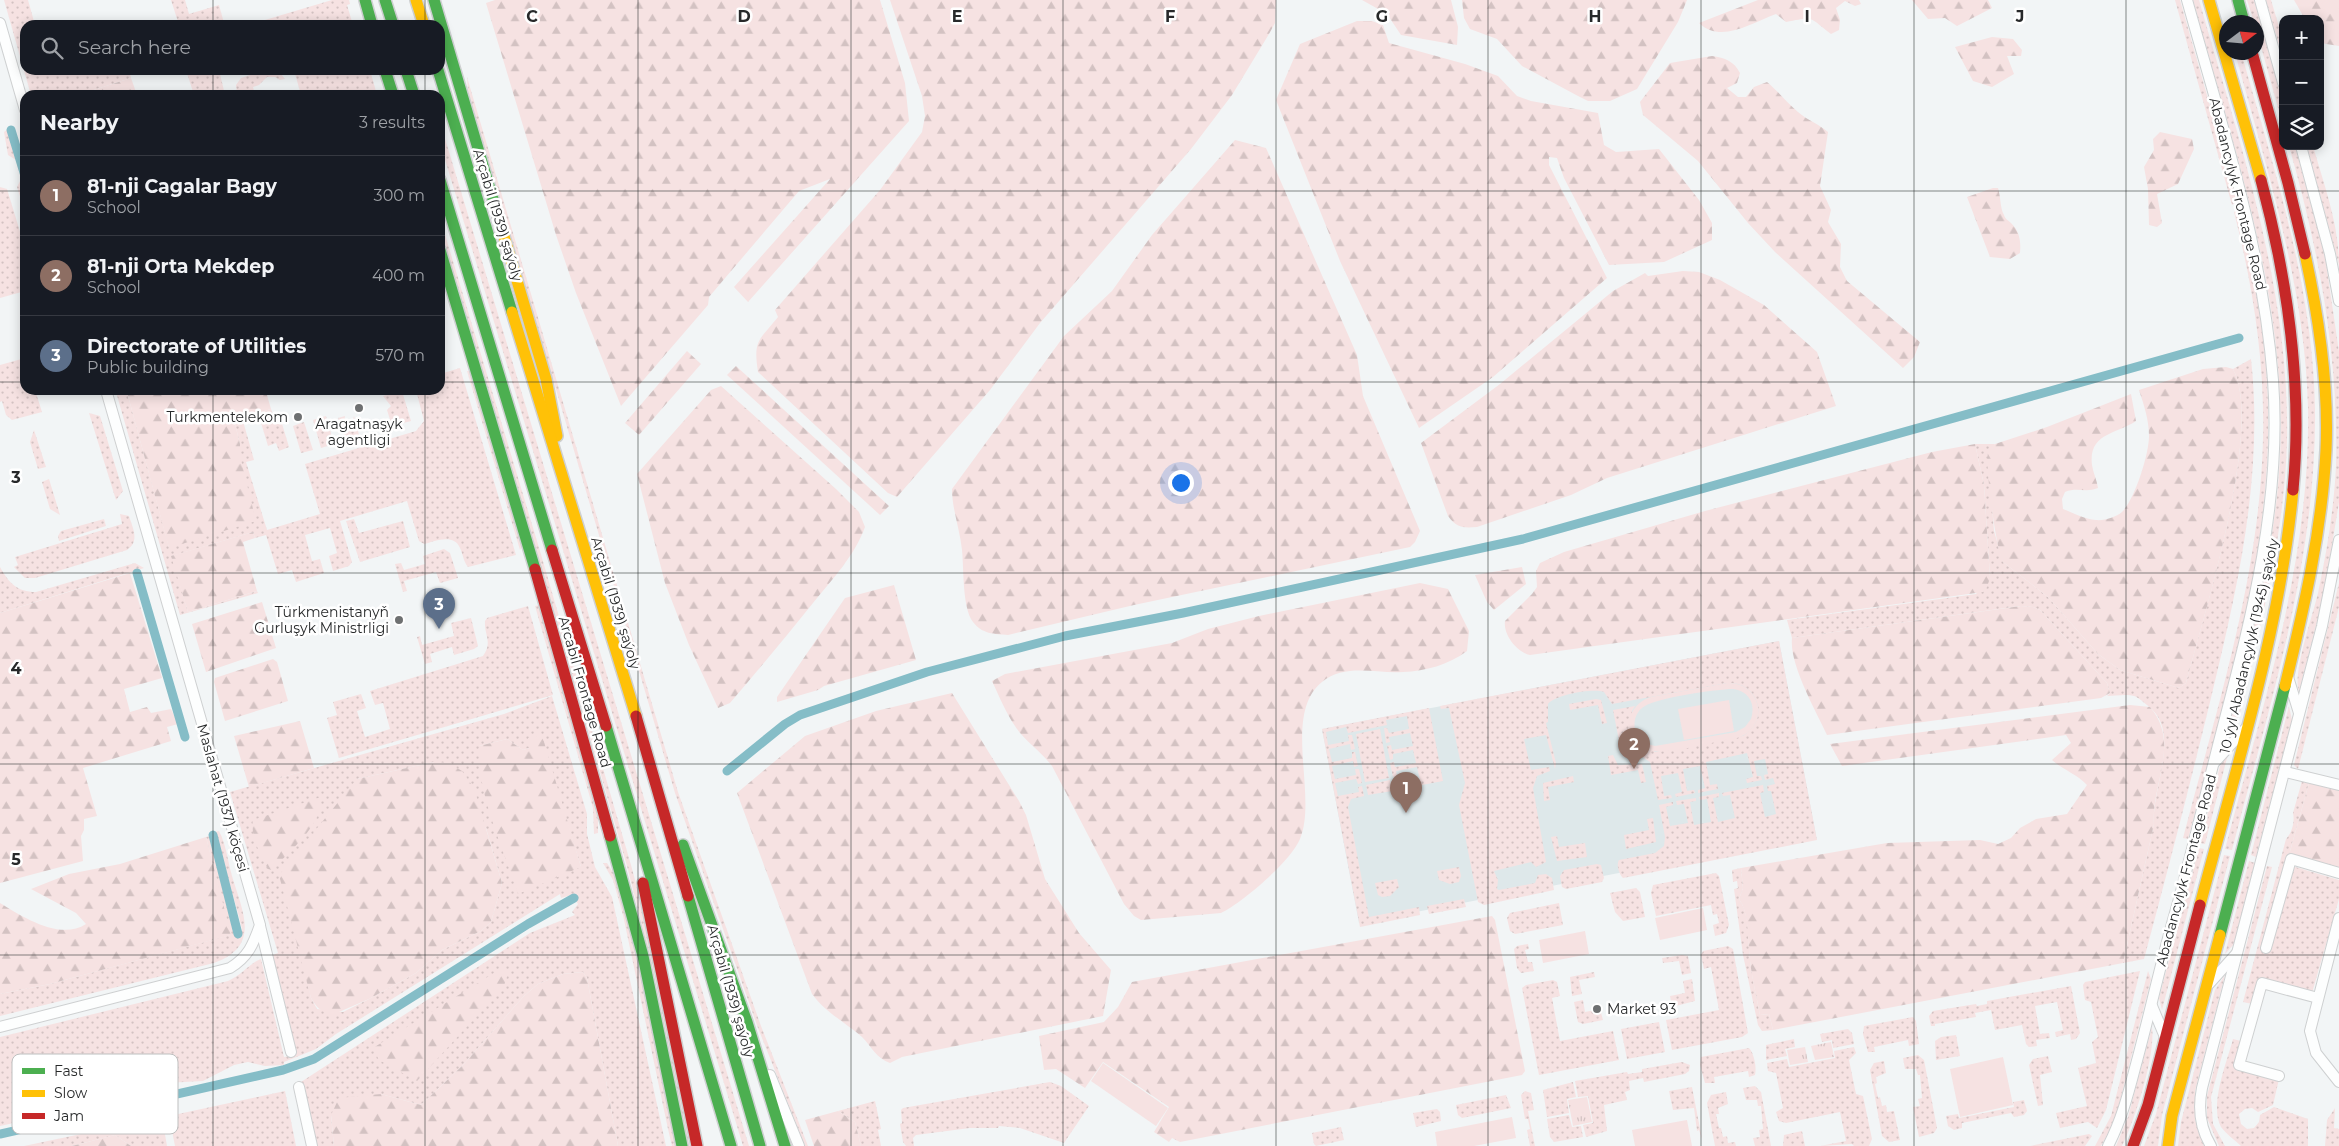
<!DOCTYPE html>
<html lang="en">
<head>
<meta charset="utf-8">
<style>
	:root { --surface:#171b24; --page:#20242c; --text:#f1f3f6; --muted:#9ea1a6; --line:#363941; --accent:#d93025 }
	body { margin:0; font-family:Montserrat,sans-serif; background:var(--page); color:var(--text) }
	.controls { position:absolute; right:15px; top:15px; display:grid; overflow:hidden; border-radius:10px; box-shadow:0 2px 12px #0003 }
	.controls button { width:45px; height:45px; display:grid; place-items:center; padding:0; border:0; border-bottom:1px solid var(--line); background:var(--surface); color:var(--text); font:25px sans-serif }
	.compass { position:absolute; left:2219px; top:15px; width:45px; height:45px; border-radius:50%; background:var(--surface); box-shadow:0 2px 12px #0003; rotate:74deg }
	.you { position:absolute; left:1180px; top:482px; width:18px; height:18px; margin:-12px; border:4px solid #fff; border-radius:50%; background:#1a73e8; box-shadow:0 0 0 8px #1a73e833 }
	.badge { display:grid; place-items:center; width:32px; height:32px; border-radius:50%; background:var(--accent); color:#fff; font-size:16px; font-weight:700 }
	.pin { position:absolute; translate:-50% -41px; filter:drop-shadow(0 1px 2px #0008) }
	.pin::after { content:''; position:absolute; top:26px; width:18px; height:15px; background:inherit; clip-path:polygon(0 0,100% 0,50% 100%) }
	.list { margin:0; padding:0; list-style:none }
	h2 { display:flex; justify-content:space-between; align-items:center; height:65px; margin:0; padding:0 20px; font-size:21px }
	h2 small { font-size:16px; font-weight:400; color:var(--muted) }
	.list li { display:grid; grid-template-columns:32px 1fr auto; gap:15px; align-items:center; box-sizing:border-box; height:80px; padding:0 20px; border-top:1px solid var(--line) }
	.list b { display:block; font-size:19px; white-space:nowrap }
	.list p { margin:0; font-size:16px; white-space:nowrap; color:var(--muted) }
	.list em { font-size:16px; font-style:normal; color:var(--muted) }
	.icon { flex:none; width:28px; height:28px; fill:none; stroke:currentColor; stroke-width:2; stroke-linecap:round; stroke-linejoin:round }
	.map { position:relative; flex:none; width:2339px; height:1146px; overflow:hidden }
	.search { position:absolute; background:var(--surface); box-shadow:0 2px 12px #0003; left:20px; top:20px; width:425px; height:55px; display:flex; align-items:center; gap:12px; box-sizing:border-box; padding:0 18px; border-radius:15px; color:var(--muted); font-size:19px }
	.panel { position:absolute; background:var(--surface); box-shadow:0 2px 12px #0003; left:20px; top:90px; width:425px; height:305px; border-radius:15px }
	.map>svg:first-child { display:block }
</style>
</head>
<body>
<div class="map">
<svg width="2339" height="1146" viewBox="0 0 2339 1146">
	<defs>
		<pattern id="grass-dots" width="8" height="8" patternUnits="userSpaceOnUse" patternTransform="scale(1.25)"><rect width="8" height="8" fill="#f6e2e2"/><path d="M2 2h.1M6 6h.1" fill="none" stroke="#d3c2c2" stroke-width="1.8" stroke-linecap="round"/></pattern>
		<pattern id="forest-firs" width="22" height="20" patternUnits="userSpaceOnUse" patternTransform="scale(1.25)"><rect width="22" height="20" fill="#f6e2e2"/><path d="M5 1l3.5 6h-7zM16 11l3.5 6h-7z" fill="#d3c2c2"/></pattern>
		<pattern id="park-tufts" width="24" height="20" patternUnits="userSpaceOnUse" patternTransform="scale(1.25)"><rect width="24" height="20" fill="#f6e2e2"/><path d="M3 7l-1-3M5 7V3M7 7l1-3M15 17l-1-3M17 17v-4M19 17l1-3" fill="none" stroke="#d3c2c2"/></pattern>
	</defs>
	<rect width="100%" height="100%" fill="#f2f5f6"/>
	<!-- built -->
	<path fill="#dee8ea" d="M 1779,641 L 1816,835 L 1359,923 L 1322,729 Z"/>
	<!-- grass -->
	<g fill="url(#grass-dots)" fill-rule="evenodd">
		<path d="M 4,0 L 28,0 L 35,25 L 25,25 L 25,70 L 145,70 L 130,74 L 131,78 L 78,95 L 31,95 Z"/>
		<path d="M 171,0 L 185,0 L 189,14 L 219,5 L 224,23 L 179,25 Z"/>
		<path d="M 332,0 L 349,0 L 350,4 L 347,5 L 353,25 L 248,25 Z"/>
		<path d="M 2175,0 L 2180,0 L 2237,201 L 2232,205 Z"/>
		<path d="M 2193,0 L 2199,0 C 2240,144 2290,289 2287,441 C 2285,510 2272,577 2256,644 C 2252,663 2241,726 2228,737 C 2231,712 2240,685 2246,660 C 2259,606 2271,552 2277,496 C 2296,325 2238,162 2193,0 Z"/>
		<path d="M 2247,0 L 2254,0 L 2283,104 L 2283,126 L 2257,32 L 2256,22 L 2254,22 Z"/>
		<path d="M 2266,0 L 2271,0 L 2283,40 L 2283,59 Z"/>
		<path d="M 2241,52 C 2274,169 2313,286 2315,409 C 2317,559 2269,706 2232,850 L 2225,849 C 2263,705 2311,558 2308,408 C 2305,285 2267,170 2235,53 Z"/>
		<path d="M 186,70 L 228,70 L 220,74 L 225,95 L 194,95 Z"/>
		<path d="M 265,70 L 278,70 L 285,79 L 280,80 L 275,77 L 267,77 L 259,85 L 253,87 L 255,95 L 237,95 L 236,85 L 241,78 Z"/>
		<path d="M 294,70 L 370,70 L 377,95 L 301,95 Z"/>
		<path d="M 467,77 L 678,792 L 761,1026 L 808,1146 L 805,1146 L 758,1028 L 675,793 L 468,91 Z"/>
		<path d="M 440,122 L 749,1146 L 743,1146 L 440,143 Z"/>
		<path d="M 9,128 L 25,185 L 25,212 L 17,187 L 21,179 L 16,160 L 8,155 L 4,132 Z"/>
		<path d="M 2289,146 L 2295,146 L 2325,256 L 2339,352 L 2339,502 L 2324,594 L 2299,692 C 2292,674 2313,615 2318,593 C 2327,551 2334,508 2336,466 C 2339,356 2319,251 2289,146 Z"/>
		<path d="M 2307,146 L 2313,146 C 2324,185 2339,224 2339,265 Z"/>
		<path d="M 0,187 L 7,189 L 25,248 L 25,291 L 0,298 Z"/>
		<path d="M 2239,210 C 2258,285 2270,361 2268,439 C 2265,575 2222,709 2188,839 L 2183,838 C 2217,708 2260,575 2263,439 C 2265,362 2253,286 2234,212 Z"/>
		<path d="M 440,218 L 540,551 L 631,865 L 645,917 L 691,1146 L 688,1146 L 653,969 L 627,866 L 537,552 L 440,228 Z"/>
		<path d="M 25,358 L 25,390 L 35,390 L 42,412 L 12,420 L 6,415 L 2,401 L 0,402 L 0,365 Z"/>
		<path d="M 2251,359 C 2264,476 2237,590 2210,702 C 2189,788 2167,874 2144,959 L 2123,963 L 2154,824 C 2151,788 2183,731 2147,705 C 2143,702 2138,697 2134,696 C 2126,694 2115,696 2107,696 L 2110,693 L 2107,683 L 2040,610 L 2033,607 L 2020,606 L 1792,638 L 1787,620 L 1976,594 L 1990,577 L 1984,485 L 1975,444 L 1995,444 L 1988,455 L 1994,531 L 2003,562 L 2048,597 L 2098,654 L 2120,670 L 2179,688 L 2186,683 C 2203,617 2264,426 2233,369 Z"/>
		<path d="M 460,368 L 516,555 L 468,567 C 463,561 463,554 460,548 C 454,533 435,541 424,544 L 419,541 L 407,501 L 340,521 L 352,562 L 349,566 L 333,571 L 329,556 L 337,553 L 330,528 L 305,535 L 312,561 L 320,559 L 324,573 L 296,582 L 292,570 L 278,574 L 266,535 L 255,538 L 253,532 L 172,556 L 188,612 L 257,591 L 258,593 L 180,615 L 116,392 L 127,392 L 169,547 L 240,456 L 240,444 L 234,420 L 271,409 L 274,417 L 280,417 L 289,447 L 279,451 L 276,443 L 268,446 L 259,416 L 243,421 L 254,460 L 246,462 L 267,530 L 320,514 L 305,464 L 416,431 L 424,421 L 416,390 L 440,390 L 440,374 Z"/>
		<path d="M 467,371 L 469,371 L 523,545 L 520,550 Z"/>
		<path d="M 402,391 L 411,421 L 392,426 L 387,410 L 391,406 L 383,396 Z"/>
		<path d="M 89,413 L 100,416 L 123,491 L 116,500 Z"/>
		<path d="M 326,416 L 334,444 L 321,448 L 313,420 Z"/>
		<path d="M 345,416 L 344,423 L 351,425 L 354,416 L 359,435 L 345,440 L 338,418 Z"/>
		<path d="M 304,422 L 313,450 L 301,453 L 293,426 Z"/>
		<path d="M 34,430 L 46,467 L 38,469 L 30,442 Z"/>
		<path d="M 49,479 L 60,515 L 50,509 L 42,482 Z"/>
		<path d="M 120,514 L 129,516 C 133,529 140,541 127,550 L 35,578 L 25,578 L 14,567 L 18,565 L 15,557 L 122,524 Z"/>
		<path d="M 104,519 L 106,526 L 59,541 L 58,536 L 61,531 Z"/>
		<path d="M 354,519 L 359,533 L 403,521 L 410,547 L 360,562 L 346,521 Z"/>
		<path d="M 444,549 L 450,553 L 458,578 L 440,583 L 436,572 L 404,581 L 407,591 L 403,592 L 395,564 L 401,563 L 404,570 L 425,564 L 423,556 Z"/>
		<path d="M 135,563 L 144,568 L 0,613 L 0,567 C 9,583 17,592 36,592 Z"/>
		<path d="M 2339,583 L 2339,607 L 2298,769 L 2294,765 Z"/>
		<path d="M 539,605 L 598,819 L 598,833 L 594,834 L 593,808 L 535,606 Z"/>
		<path d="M 528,606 L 553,695 L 339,758 L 327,718 L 337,715 L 333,702 L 361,694 L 366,708 L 357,711 L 365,737 L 390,729 L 383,703 L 375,705 L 370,691 L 483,656 C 493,642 484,635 485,621 L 487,618 Z"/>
		<path d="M 471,618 L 478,646 L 474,649 L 454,655 L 452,647 L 430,654 L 432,662 L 425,664 L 417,637 L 420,636 L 422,645 L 454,636 L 451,623 Z"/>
		<path d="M 1779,641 L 1817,840 L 1623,878 C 1619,874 1616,865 1619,860 L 1655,853 L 1664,846 L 1665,837 L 1659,805 L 1673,802 L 1673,805 L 1666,807 L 1670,826 L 1688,823 L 1684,804 L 1677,805 L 1676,801 L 1696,798 L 1696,801 L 1690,802 L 1694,825 L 1711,822 L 1707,799 L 1700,800 L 1699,797 L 1719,793 L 1719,797 L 1713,798 L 1718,822 L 1735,818 L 1730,795 L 1723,796 L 1722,793 L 1763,785 L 1764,792 L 1760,793 L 1765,817 L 1776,814 L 1771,791 L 1768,791 L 1767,786 L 1775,784 L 1773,778 L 1765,780 L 1764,775 L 1768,774 L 1765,759 L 1754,761 L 1757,776 L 1761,776 L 1762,780 L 1747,783 L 1746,779 L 1753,777 L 1747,753 L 1706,762 L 1710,785 L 1717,784 L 1718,789 L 1698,793 L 1698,790 L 1705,788 L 1700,766 L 1683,769 L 1687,791 L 1694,790 L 1695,793 L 1676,797 L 1675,794 L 1682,792 L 1678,773 L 1661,776 L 1664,796 L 1671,795 L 1672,798 L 1658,800 L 1650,762 L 1641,756 L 1624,757 L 1621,751 L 1613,710 L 1635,706 L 1632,711 L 1631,735 L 1655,752 L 1743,736 C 1770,720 1759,681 1727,683 L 1612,704 L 1604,692 C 1593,688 1555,695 1548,704 L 1548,722 L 1546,723 L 1556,763 L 1555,769 L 1546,735 L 1524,739 L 1531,770 L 1549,767 L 1550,771 L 1537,776 L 1533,788 L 1546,862 L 1536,867 L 1531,862 L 1494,871 L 1498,880 L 1497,889 L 1499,890 L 1535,883 L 1538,875 L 1546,874 L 1552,878 L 1554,890 L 1484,905 L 1478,902 L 1459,805 L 1465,783 L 1449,708 L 1441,709 L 1440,706 Z"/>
		<path d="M 552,696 L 587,814 L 587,834 L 595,867 L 612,897 L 666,1146 L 618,1146 L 587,978 L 583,972 L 563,974 L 538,984 L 524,996 L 463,1065 L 421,1105 L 381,1094 L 331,1116 L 334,1146 L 315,1146 L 301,1082 L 530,933 L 575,915 L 572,912 L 578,904 L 571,895 L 561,898 L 560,894 L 336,1034 L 316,1049 L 284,1062 L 284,1065 L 265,1066 L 248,1062 L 234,1065 L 203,1081 L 146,1084 L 60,1113 L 0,1126 L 0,1037 L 228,981 C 241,976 251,962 261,959 L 284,1057 L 295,1055 L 273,955 L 278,953 L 230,792 L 504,714 ZM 507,739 L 523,750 L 529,748 L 565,815 L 581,867 L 479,746 ZM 434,762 L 486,828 L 502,883 L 491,922 L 481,931 L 442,950 L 416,973 L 369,999 L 343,1012 L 317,1009 L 311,998 L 300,948 L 357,779 Z"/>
		<path d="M 1596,699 L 1601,700 L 1607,723 L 1602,724 L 1598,705 L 1570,710 L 1569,704 Z"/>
		<path d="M 2289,706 L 2292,720 L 2256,857 L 2251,855 Z"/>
		<path d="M 1429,708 L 1443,781 L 1396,790 L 1394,780 L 1397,779 L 1399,784 L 1420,780 L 1417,767 L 1396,771 L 1397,776 L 1393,777 L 1390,763 L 1394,762 L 1395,767 L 1416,763 L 1413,750 L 1393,754 L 1393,759 L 1390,760 L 1387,746 L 1391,745 L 1392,750 L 1413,746 L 1410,733 L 1389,737 L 1390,742 L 1386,743 L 1384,728 L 1387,728 L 1389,733 L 1409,729 L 1407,716 L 1386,720 L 1387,725 L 1348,733 L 1346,727 L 1326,732 L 1328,745 L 1349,741 L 1348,735 L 1352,735 L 1355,749 L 1351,750 L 1350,744 L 1329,749 L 1332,762 L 1352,758 L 1352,752 L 1355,752 L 1358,766 L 1354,767 L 1353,761 L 1332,766 L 1335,779 L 1356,775 L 1355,769 L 1359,769 L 1362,783 L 1358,784 L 1356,779 L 1335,783 L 1338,796 L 1359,792 L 1358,787 L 1362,786 L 1364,796 L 1351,799 L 1348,807 L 1369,917 L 1419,907 L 1420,915 L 1360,927 L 1322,729 Z"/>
		<path d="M 1380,729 L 1389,778 L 1365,782 L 1356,734 Z"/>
		<path d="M 2228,754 L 2205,844 L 2200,843 L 2220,766 Z"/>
		<path d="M 1613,755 L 1618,765 L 1642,764 L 1646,782 L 1641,783 L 1638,770 L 1611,775 L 1608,756 Z"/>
		<path d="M 1573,776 L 1574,782 L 1548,787 L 1550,800 L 1544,801 L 1543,783 Z"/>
		<path d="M 1390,780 L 1392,791 L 1368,795 L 1366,785 Z"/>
		<path d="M 2302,781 L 2309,783 L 2263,948 L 2292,866 L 2339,880 L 2339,899 L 2312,993 L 2260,978 L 2252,1004 L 2243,1002 L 2286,839 C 2292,833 2295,821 2293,813 Z"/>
		<path d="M 1653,818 L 1656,842 L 1626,849 L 1624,835 L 1649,830 L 1647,819 Z"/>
		<path d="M 219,831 C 226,844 228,862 232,876 C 243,913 261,946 214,963 L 0,1016 L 0,994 L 50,984 L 230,935 L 206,837 L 210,836 L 236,935 L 240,935 L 242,929 L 239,917 L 215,832 Z"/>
		<path d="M 1557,836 L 1559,847 L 1585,843 L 1587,857 L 1557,861 L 1551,837 Z"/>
		<path d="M 2199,848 L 2204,849 L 2162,1010 L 2159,998 Z"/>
		<path d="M 2224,855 L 2230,856 L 2162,1115 L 2158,1146 L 2144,1146 L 2156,1114 Z"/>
		<path d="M 2249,861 L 2255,863 L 2234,944 L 2225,954 Z"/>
		<path d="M 603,863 L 607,863 L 616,877 L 635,945 L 676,1146 L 672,1146 L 668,1129 L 623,915 L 613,880 Z"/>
		<path d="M 1597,864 L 1601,865 L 1604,878 L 1602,882 L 1566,889 L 1562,887 L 1560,876 L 1564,870 Z"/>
		<path d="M 2267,866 L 2272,867 L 2211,1097 L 2213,1124 L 2225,1146 L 2219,1146 L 2207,1118 L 2207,1096 Z"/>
		<path d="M 1459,867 L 1461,876 L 1459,882 L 1450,884 L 1439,880 L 1437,871 Z"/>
		<path d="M 1741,868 L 1743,888 L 1739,899 C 1749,914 1748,931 1749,948 C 1750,970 1756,993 1760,1015 L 1769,1014 L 1773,1030 L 1762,1031 L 1758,1025 L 1743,955 L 1734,889 L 1738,888 L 1737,881 L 1733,882 L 1732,870 Z"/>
		<path d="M 1716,873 L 1719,876 L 1729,925 L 1726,933 L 1715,936 L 1713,925 L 1719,923 L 1717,914 L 1713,915 L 1711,905 L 1656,916 L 1651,893 L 1653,885 Z"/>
		<path d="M 1397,879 L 1399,887 L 1390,896 L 1382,897 L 1378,895 L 1375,883 Z"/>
		<path d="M 1636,888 L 1640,892 L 1645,917 L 1623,921 L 1615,912 L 1610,893 Z"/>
		<path d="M 1464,899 L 1466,907 L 1429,914 L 1427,906 Z"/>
		<path d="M 1559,903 L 1563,925 L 1515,934 L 1510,931 L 1507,918 L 1510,913 Z"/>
		<path d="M 1528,944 L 1529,949 L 1525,950 L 1528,962 L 1532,962 L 1534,971 L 1521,973 L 1517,968 L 1514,949 L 1517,946 Z"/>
		<path d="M 1728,946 L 1733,949 L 1748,1033 L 1742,1037 L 1672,1050 L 1666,1020 L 1719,1010 L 1711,967 L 1704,969 L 1701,955 L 1703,951 Z"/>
		<path d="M 1682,955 L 1688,956 L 1691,973 L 1682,975 L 1679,961 L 1663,963 L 1662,958 Z"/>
		<path d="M 2140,971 L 2106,1110 L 2097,1128 L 2088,1122 L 2060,1128 L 2056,1113 L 2087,1106 L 2078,1068 L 2096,1063 L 2092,1042 L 2098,1037 L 2091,1002 L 2085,1000 L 2083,985 L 2085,982 Z"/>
		<path d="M 2148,971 L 2151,979 L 2118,1109 L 2112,1126 L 2101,1146 L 2095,1146 L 2111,1116 Z"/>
		<path d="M 1594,972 L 1595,977 L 1579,980 L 1582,994 L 1572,996 L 1570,977 Z"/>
		<path d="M 2225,975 L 2195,1091 L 2195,1120 L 2204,1146 L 2178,1146 L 2181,1122 L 2215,990 Z"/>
		<path d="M 1692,979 L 1695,1001 L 1672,1007 L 1670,996 L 1685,993 L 1683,981 Z"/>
		<path d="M 1553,980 L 1557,982 L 1560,996 L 1552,998 L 1560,1041 L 1613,1031 L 1619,1060 L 1539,1075 L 1522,988 L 1526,985 Z"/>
		<path d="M 2071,986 L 2080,1033 L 2076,1039 L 2071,1040 L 2070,1034 L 2056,1037 L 2055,1032 L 2063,1030 L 2057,1002 L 2035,1006 L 2040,1034 L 2049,1033 L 2050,1038 L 2036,1040 L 2037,1046 L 2029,1047 L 2026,1044 L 2022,1025 L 1995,1030 L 1991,1010 L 1975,1013 L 1976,1017 L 1935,1024 L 1935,1026 L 1931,1026 L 1929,1016 L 1933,1011 L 1976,1004 L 1977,1006 L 1987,1004 L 1987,1001 Z"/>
		<path d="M 1583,1000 L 1585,1012 L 1600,1009 L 1603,1020 L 1583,1024 L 1578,1022 L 1574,1002 Z"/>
		<path d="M 1913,1017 L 1916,1021 L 1919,1044 L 1909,1046 L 1908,1040 L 1874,1047 L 1875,1052 L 1868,1052 L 1863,1034 L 1864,1026 Z"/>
		<path d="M 1659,1022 L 1665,1052 L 1627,1059 L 1621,1029 Z"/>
		<path d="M 2152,1027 C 2156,1054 2135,1120 2122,1146 L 2116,1146 L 2128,1117 Z"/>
		<path d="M 1848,1029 L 1852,1033 L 1854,1044 L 1833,1048 L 1832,1040 L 1822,1042 L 1820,1034 Z"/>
		<path d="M 1956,1035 L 1960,1056 L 1936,1060 L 1935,1041 L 1941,1037 Z"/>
		<path d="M 1794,1039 L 1795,1047 L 1785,1049 L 1787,1056 L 1766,1060 L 1766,1045 Z"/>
		<path d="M 2233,1039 L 2241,1041 L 2234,1067 L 2279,1079 L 2273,1105 L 2258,1112 L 2252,1108 L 2245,1109 L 2239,1114 L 2241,1124 L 2247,1129 L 2254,1128 L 2259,1122 L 2260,1115 L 2274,1107 L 2308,1119 L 2308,1146 L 2241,1146 C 2235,1140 2226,1134 2221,1127 C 2209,1105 2227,1062 2233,1039 Z"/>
		<path d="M 1854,1047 L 1856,1053 L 1849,1060 L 1856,1094 L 1863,1096 L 1872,1139 L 1869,1146 L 1854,1146 L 1852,1144 L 1820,1146 L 1846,1141 L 1840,1112 L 1786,1123 L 1779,1121 L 1776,1112 L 1783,1108 L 1776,1073 L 1768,1071 L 1767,1063 L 1787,1059 L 1789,1067 L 1835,1058 L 1834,1051 Z"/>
		<path d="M 1749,1048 C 1754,1053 1757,1068 1755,1075 L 1749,1077 L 1748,1071 L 1714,1077 L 1715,1083 L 1705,1083 L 1700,1065 L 1701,1057 Z"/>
		<path d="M 1918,1055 L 1924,1060 L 1937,1128 L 1934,1133 L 1919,1137 L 1913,1107 L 1920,1106 L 1918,1099 L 1922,1098 L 1920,1075 L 1918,1075 L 1916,1069 L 1905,1069 L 1903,1058 Z"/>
		<path d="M 2048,1056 L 2052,1072 L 2040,1075 L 2043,1105 L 2038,1106 L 2029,1065 L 2033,1059 Z"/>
		<path d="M 1884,1061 L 1886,1073 L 1876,1077 L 1877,1083 L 1875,1084 L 1878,1098 L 1880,1097 L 1882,1106 L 1886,1105 L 1887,1112 L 1894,1111 L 1900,1140 L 1889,1142 L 1882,1136 L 1870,1070 L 1874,1063 Z"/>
		<path d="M 1682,1062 L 1690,1065 L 1689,1071 L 1685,1074 L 1644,1082 L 1643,1078 L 1629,1081 L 1630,1090 L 1625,1092 L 1627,1100 L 1604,1105 L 1607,1131 L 1586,1137 L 1583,1125 L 1593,1123 L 1588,1096 L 1578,1097 L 1575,1081 L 1627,1072 L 1628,1074 L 1642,1072 L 1642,1069 Z"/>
		<path d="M 1050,1082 L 1061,1086 L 1089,1106 L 1064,1143 L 1020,1128 L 999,1126 L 998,1128 L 970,1128 L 916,1135 L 913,1138 L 914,1146 L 906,1146 L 903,1142 L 900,1124 L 902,1123 L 901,1110 L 903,1108 Z"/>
		<path d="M 1573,1082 L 1576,1097 L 1567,1099 L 1569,1113 L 1547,1117 L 1543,1090 Z"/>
		<path d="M 1755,1086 L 1761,1092 L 1771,1146 L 1755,1146 L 1753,1138 L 1760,1137 L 1759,1130 L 1763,1129 L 1761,1106 L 1758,1106 L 1757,1100 L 1746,1100 L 1743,1088 Z"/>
		<path d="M 1692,1087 L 1702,1139 L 1699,1130 L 1697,1131 L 1694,1108 L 1673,1110 L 1669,1091 Z"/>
		<path d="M 285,1091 L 296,1146 L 175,1146 L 169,1116 Z"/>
		<path d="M 1525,1091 L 1531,1093 L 1534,1110 L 1528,1111 L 1535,1146 L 1530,1146 L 1527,1130 L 1530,1129 L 1528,1119 L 1525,1119 L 1521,1095 Z"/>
		<path d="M 1726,1092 L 1728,1104 L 1718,1108 L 1719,1114 L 1716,1114 L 1719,1128 L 1721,1128 L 1723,1137 L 1727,1136 L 1728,1143 L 1735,1142 L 1736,1146 L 1715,1146 L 1707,1103 L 1711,1095 Z"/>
		<path d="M 1506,1095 L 1511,1108 L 1462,1118 L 1458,1115 L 1456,1105 Z"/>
		<path d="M 2024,1100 L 2027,1111 L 2024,1115 L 2014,1117 L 2011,1113 L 1962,1123 L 1962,1128 L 1954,1130 L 1948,1126 L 1946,1116 L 1958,1114 L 1959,1118 L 2014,1107 L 2013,1102 Z"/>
		<path d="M 875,1101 L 881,1129 L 878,1130 L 881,1146 L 861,1146 L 855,1122 L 838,1111 Z"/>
		<path d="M 2335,1108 L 2334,1128 L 2339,1129 L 2339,1146 L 2325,1146 L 2327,1120 Z"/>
		<path d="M 1437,1109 L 1440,1112 L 1441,1121 L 1416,1127 L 1413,1113 Z"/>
		<path d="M 1569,1115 L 1572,1127 L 1581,1126 L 1583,1137 L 1554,1142 L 1550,1137 L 1547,1119 Z"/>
		<path d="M 162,1117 L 167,1146 L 131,1146 L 115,1135 L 72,1146 L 24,1146 Z"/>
		<path d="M 1341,1127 L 1344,1140 L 1316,1146 L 1314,1144 L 1312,1133 Z"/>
		<path d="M 1802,1131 L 1805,1146 L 1783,1146 L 1784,1135 Z"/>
		<path d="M 2089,1134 L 2092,1136 L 2085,1146 L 2030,1146 Z"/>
	</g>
	<!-- forest -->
	<g fill="url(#forest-firs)">
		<path d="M 495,0 L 880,0 L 905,83 L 909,121 L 748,302 L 734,287 L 830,179 L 799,191 L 709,297 L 708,305 L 621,406 L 576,293 L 556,235 L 486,3 Z"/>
		<path d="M 890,0 L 1276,0 L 1275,23 L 1269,34 L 1232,95 L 1191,149 L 1040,323 L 990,390 L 897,497 L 888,493 L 758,372 C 753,339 759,341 778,317 L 775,310 L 880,190 L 922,132 L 925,116 L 922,96 Z"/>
		<path d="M 1362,0 L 1451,0 L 1458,27 L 1457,45 L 1401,35 L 1387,14 Z"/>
		<path d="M 1462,0 L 1687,0 L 1678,22 L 1637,89 L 1610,101 L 1588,101 L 1578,96 L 1522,66 L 1497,39 L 1470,29 L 1464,18 Z"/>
		<path d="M 1758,0 L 1859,0 L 1861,4 L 1855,6 L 1845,1 L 1836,8 L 1840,20 L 1839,30 L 1831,34 C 1809,17 1815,16 1786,22 L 1776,14 C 1751,23 1721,44 1699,23 Z"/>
		<path d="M 1912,0 L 1988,0 L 1992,8 L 1957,26 L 1945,18 L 1928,19 Z"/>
		<path d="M 2294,0 L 2339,0 L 2339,46 L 2320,43 L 2320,19 L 2305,19 Z"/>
		<path d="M 1357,21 L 1372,21 L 1383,25 L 1389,43 L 1465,64 L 1498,76 L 1517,96 L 1531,101 L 1598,113 L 1604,145 L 1616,152 L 1659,149 L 1699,200 L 1712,223 L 1712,240 L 1664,262 L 1609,265 L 1564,178 L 1557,158 L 1549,157 L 1549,165 L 1607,278 L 1493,377 L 1419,428 L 1340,261 L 1276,100 L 1300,44 Z"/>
		<path d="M 1992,37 L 2013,39 L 2022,50 L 2021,56 L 2007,56 L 2014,74 L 1992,87 L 1973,81 L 1955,47 Z"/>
		<path d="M 1712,56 C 1725,58 1734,61 1740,73 L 1737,83 L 1727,88 L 1738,97 L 1746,97 L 1754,87 L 1767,82 C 1779,92 1787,103 1798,112 C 1807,120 1819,124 1828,132 L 1820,186 L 1831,210 L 1828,222 L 1841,244 L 1840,267 L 1847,281 L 1920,342 L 1914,357 L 1903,368 L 1775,252 L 1748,223 L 1698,161 L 1643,115 L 1640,102 L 1670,63 Z"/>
		<path d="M 131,78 L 137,95 L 78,95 Z"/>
		<path d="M 2160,132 L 2192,139 L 2194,149 L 2178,184 L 2157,194 L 2162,223 L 2157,227 L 2149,225 L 2148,189 L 2144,167 L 2154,150 L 2153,139 Z"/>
		<path d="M 1235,140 L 1266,148 L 1357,355 L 1363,396 L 1420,531 L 1415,542 L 1410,547 L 1134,605 L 1008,635 C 994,634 982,634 973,622 C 962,607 964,569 962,550 C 960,530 952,509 952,489 L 1064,336 L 1112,291 L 1152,235 Z"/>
		<path d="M 1993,188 L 1998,188 C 2001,198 2000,208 2004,215 C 2005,219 2008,220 2011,223 C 2020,232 2021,242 2020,253 L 2010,259 L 1990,257 L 1967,197 Z"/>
		<path d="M 1683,271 L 1699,272 L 1720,280 L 1764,305 L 1817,352 L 1836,406 L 1607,478 L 1571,495 L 1477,527 C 1463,528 1457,528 1448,516 L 1421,443 L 1500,384 L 1613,291 L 1645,273 L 1648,276 Z"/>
		<path d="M 687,351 L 701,364 L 639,435 L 625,423 Z"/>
		<path d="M 736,366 L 889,506 L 880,515 L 727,375 Z"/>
		<path d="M 2226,367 L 2233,369 C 2264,426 2203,618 2186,683 L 2179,688 L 2120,670 L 2098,654 L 2048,597 L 2003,562 C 1996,550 1985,466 1988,453 C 1989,449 1992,447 1995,444 L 2047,427 L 2131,394 L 2136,421 C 2117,434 2088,433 2092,465 C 2093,473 2097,480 2098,488 C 2086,493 2077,487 2065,492 L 2062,499 L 2063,509 C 2073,513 2085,519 2096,520 C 2104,521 2116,517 2122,512 C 2135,499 2149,454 2149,436 C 2149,420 2144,405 2139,390 L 2203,369 Z"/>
		<path d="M 721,386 L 836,489 L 859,512 L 865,527 C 855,555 832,580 813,603 C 786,637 758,670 730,703 L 718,708 L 689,645 L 665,583 L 637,474 L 711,390 Z"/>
		<path d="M 135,390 L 225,390 L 227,394 L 240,390 L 272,390 L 272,392 L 267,395 L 271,409 L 234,420 L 240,444 L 240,456 L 256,521 L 169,548 L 127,392 Z"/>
		<path d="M 1975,444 L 1984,485 L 1990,578 L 1987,587 L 1983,592 L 1530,655 C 1517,652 1503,635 1505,621 L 1532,594 L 1537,587 L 1536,571 L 1540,563 L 1564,552 L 1705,511 L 1932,452 Z"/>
		<path d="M 253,532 L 255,538 L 243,542 L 257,591 L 188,612 L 171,556 Z"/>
		<path d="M 1522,567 L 1526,584 L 1494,610 L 1487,602 L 1475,575 Z"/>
		<path d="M 130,573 L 162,678 L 124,689 L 130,712 L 147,707 L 151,713 L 171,709 L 178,724 L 167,727 L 171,741 L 83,768 L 97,816 L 84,819 L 84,830 L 81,836 L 83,861 L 0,883 L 0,613 Z"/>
		<path d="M 1420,583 L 1448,589 L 1469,631 L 1467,651 C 1448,665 1426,671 1403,672 C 1376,674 1345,663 1322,682 C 1282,714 1318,796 1300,839 C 1291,861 1242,903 1221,913 L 1141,920 L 1134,916 L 1124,904 L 1052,766 C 1041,751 1025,742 1015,726 C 1006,713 999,696 992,681 L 1005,674 L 1172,643 L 1208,629 L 1259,616 Z"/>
		<path d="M 894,585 L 916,660 L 824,686 L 818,690 L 777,702 L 777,697 L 845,598 Z"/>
		<path d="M 262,602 L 276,648 L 206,672 L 192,624 Z"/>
		<path d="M 2021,606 L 2033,607 L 2040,610 L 2107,683 L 2110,693 L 2101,698 L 1827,735 C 1816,711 1789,664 1792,638 Z"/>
		<path d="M 273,659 L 277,662 L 288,701 L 225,721 L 214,682 L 215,678 Z"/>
		<path d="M 952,693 L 1019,801 L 1026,815 L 1045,879 L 1079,933 L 1111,970 L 1103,1016 L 902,1057 L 890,1063 C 877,1059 871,1046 862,1037 C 845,1022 826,1013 812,994 L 737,793 L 805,736 L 876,711 Z"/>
		<path d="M 2130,705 L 2150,707 C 2181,743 2151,784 2154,824 L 2123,963 L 1773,1030 L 1769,1014 L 1760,1015 C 1756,993 1750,971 1749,949 C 1747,931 1749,914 1739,899 L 1743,888 L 1741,868 L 1887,843 L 1980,840 L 1998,844 L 2011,838 L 2020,828 L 2036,819 L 2067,814 L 2087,785 C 2077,774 2063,770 2052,760 L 2071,743 L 2066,735 L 1842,766 L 1830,744 Z"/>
		<path d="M 300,721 L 314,768 L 249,787 L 234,736 Z"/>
		<path d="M 542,735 L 581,867 L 518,894 C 504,850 476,791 479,746 L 507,739 L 523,750 L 529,748 L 528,738 Z"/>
		<path d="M 434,762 L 449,763 L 462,771 L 474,788 L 502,883 L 491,922 L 481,931 L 442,950 L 416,973 L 369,999 L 332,1015 C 320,1011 317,1008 311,998 L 279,875 L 357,779 Z"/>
		<path d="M 2309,783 L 2339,790 L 2339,869 L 2289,855 Z"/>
		<path d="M 321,797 C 323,825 290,850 272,870 L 268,869 C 261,857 250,835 253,820 Z"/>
		<path d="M 206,837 L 231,935 L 50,984 L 0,994 L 0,903 C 23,917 60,941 86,924 L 76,913 L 31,889 L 69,874 L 120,864 Z"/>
		<path d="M 1492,916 L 1495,920 L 1525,1071 L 1522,1075 L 1180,1142 L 1172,1138 L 1169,1142 L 1154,1132 L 1169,1107 L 1103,1062 L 1085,1088 L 1056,1069 L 1044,1070 L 1039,1036 L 1104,1022 L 1118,1007 L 1132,982 Z"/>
		<path d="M 504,970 L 508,973 L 504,986 L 417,1081 L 379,1060 L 373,1048 L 494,973 Z"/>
		<path d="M 583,972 L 587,978 L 618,1146 L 334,1146 L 331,1115 L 339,1098 L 381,1094 L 421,1105 L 463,1065 L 524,996 L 538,984 L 563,974 Z"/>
		<path d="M 838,1111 L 855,1122 L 861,1146 L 814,1146 L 805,1120 Z"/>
		<path d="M 115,1135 L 131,1146 L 72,1146 Z"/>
	</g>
	<!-- park -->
	<g fill="url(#park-tufts)">
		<path d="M 1831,1042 L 1834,1057 L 1815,1060 L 1811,1046 Z"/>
		<path d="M 1805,1047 L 1808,1062 L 1790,1065 L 1787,1050 Z"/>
		<path d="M 1587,1097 L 1592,1122 L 1573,1126 L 1568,1100 Z"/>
	</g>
	<!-- pitch -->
	<g fill="#f6e2e2" fill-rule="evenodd">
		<path d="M 1727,683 C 1762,681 1771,728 1737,738 C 1715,741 1672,754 1652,751 C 1620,747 1622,706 1651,697 ZM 1733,689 C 1749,691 1756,704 1751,719 L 1745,727 L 1736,732 L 1655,746 C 1645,744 1638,739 1635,729 C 1633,720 1637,710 1645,706 C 1657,698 1717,689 1733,689 Z"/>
		<path d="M 1729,700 L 1734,731 L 1684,740 L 1678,709 Z"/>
		<path d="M 1703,908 L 1707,930 L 1660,940 L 1655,918 Z"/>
		<path d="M 1585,931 L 1589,954 L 1543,963 L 1539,940 Z"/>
		<path d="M 2003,1057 L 2013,1105 L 1960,1117 L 1950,1069 Z"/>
		<path d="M 1103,1063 L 1168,1108 L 1156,1126 L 1091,1081 Z"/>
		<path d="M 1512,1117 L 1516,1138 L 1474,1146 L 1437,1146 L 1435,1132 Z"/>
		<path d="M 1687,1120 L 1692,1146 L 1635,1146 L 1632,1130 Z"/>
	</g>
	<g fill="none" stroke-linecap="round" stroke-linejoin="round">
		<!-- canal -->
		<g stroke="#85bdc7" stroke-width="9">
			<path d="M 11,130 L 25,176"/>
			<path d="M 137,573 L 185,737"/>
			<path d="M 727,771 L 785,724 L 800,715 L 927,672 L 1065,636 L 1183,613 L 1523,539 L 2239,338"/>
			<path d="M 213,835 L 238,934"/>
			<path d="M 0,1134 L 283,1070 L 314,1059 L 528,924 L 574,898"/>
		</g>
		<defs>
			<g id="street">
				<path d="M 2260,0 L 2283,83"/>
				<path d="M 0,23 L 25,110"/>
				<path d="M 2301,146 L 2330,254 L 2339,301"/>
				<path d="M 2288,677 L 2299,713"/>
				<path d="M 2215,762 L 2246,728"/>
				<path d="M 2286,772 L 2339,785"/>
				<path d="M 2339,918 L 2310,1031 L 2316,1053 L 2339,1082"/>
				<path d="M 260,926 L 291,1052"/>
				<path d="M 2266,948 L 2291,859 L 2339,873"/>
				<path d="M 2209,984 L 2236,954"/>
				<path d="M 2152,1006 L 2165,1037"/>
				<path d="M 0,1027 L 230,968 C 248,957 253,945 260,925 L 106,390"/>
				<path d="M 770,1075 L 799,1146"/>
				<path d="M 2279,1076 L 2239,1065 L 2262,983 L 2318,998"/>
				<path d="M 299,1087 L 312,1146"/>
				<path d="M 2108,1146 C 2121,1121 2128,1095 2135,1068 C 2149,1017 2160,965 2175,913 C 2192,853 2206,791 2222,730 C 2252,615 2282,500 2273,380 C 2263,250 2222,125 2187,0"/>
				<path d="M 2211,1146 C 2200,1128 2198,1108 2202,1088 L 2322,626 L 2339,540"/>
			</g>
			<g id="fast">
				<path d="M 365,0 L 372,25"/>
				<path d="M 385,0 L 393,25"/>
				<path d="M 434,0 L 498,216"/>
				<path d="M 2238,0 L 2244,22"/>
				<path d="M 385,70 L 393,95"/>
				<path d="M 406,70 L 414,95"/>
				<path d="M 438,70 L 512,312"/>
				<path d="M 440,180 L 552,550"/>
				<path d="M 440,250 L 535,569"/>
				<path d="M 606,726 L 731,1146"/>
				<path d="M 610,836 L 643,956 L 682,1146"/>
				<path d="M 683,845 L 747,1022 L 785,1146"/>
				<path d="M 688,896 L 760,1146"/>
				<path d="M 2220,935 L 2285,686"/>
			</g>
			<g id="slow">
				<path d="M 416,0 L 424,25"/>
				<path d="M 2209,0 L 2261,180"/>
				<path d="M 498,216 L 546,379 L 557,436"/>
				<path d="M 512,312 L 636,716"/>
				<path d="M 2285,686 C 2304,608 2322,531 2326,450 C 2329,385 2319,318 2305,254"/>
				<path d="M 2200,905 C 2236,768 2280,630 2293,490"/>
				<path d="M 2168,1146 L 2172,1116 L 2220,935"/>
			</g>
			<g id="jam">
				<path d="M 2252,52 L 2288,183 L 2305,254"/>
				<path d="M 2261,180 C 2288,281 2303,385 2293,490"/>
				<path d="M 552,550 L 606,726"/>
				<path d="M 535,569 L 610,836"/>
				<path d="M 636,716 L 688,896"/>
				<path d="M 643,883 L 697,1146"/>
				<path d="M 2133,1146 L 2148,1105 L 2200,905"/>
			</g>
		</defs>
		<!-- street casing -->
		<use href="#street" stroke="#ced0d1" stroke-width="12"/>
		<!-- fast casing -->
		<use href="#fast" stroke="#ced0d1" stroke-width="14"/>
		<!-- slow casing -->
		<use href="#slow" stroke="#ced0d1" stroke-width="14"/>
		<!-- jam casing -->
		<use href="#jam" stroke="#ced0d1" stroke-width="14"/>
		<!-- street -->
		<use href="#street" stroke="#fdfefe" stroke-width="10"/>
		<!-- fast -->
		<use href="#fast" stroke="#4caf50" stroke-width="11"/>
		<!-- slow -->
		<use href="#slow" stroke="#ffc107" stroke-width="11"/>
		<!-- jam -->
		<use href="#jam" stroke="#c62828" stroke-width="11"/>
	</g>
	<!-- grid -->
	<path fill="none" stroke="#27292a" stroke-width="1" stroke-opacity="0.55" d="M 213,0 L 213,25M 425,0 L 425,25M 638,0 L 638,1146M 851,0 L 851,1146M 1063,0 L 1063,1146M 1276,0 L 1276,1146M 1488,0 L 1488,1146M 1701,0 L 1701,1146M 1914,0 L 1914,1146M 2126,0 L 2126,1146M 213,70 L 213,95M 425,70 L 425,95M 0,191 L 25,191M 440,191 L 2339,191M 0,382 L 25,382M 440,382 L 2339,382M 213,390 L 213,1146M 425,390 L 425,1146M 0,573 L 2339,573M 0,764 L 2339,764M 0,955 L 2339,955"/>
	<!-- markers -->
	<g fill="#6e7071" stroke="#fff" stroke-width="2">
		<circle cx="359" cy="408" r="5"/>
		<circle cx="298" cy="417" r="5"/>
		<circle cx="399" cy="620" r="5"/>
		<circle cx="1597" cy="1009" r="5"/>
	</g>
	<g text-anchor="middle" stroke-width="5" stroke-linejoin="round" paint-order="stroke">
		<!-- street labels -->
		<g font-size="14" fill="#27292a" stroke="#fff">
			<text transform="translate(2238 194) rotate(76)" y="5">Abadancylyk Frontage Road</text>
			<text transform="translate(498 215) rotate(73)" y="5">Arçabil (1939) şaýoly</text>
			<text transform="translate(616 603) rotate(73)" y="5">Arçabil (1939) şaýoly</text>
			<text transform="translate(2249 646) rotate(-77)" y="5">10 ýyl Abadançylyk (1945) şaýoly</text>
			<text transform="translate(585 692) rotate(74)" y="5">Arcabil Frontage Road</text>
			<text transform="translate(223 798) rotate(74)" y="5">Maslahat (1937) köçesi</text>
			<text transform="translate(2186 870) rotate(-75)" y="5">Abadancylyk Frontage Road</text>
			<text transform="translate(731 991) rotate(74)" y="5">Arçabil (1939) şaýoly</text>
		</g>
		<!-- poi labels -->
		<g font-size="14" fill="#27292a" stroke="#fff" text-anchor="end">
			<text x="288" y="422">Turkmentelekom</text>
			<text x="359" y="429" text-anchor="middle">Aragatnaşyk<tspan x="359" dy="16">agentligi</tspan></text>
			<text x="389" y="617">Türkmenistanyň<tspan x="389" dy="16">Gurluşyk Ministrligi</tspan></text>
			<text x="1607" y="1014" text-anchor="start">Market 93</text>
		</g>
	</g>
	<!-- legend -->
	<rect x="12" y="1054" width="166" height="80" rx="8" fill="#fff" stroke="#bebfbf" stroke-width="1"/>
	<rect x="22" y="1068" width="23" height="6" fill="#4caf50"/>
	<rect x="22" y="1090" width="23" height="7" fill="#ffc107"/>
	<rect x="22" y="1113" width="23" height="6" fill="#c62828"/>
	<g font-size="14" fill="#27292a">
		<text x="54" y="1076">Fast</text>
		<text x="54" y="1098">Slow</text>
		<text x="54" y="1121">Jam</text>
	</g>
	<g font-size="16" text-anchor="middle" font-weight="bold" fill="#27292a" stroke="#fff" stroke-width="5" stroke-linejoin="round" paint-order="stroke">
		<text x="532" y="22">C</text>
		<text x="744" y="22">D</text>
		<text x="957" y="22">E</text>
		<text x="1170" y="22">F</text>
		<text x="1382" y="22">G</text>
		<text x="1595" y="22">H</text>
		<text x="1807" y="22">I</text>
		<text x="2020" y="22">J</text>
		<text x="16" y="483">3</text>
		<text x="16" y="674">4</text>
		<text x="16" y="865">5</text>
	</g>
</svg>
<div class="controls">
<button>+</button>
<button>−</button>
<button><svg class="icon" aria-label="layers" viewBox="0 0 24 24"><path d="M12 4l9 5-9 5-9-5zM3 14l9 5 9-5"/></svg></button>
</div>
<svg class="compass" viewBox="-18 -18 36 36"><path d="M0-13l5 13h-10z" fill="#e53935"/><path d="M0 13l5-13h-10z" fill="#9ea1a6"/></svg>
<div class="you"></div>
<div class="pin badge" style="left:1406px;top:813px;background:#8d6e63">1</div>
<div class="pin badge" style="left:1634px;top:769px;background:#8d6e63">2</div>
<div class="pin badge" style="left:439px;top:629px;background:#5c6f8a">3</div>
<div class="search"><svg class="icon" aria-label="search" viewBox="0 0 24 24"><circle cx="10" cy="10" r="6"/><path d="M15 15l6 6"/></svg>Search here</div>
<section class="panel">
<h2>Nearby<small>3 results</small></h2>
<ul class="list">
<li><span class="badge" style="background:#8d6e63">1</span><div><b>81-nji Cagalar Bagy</b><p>School</p></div><em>300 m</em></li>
<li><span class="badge" style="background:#8d6e63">2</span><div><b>81-nji Orta Mekdep</b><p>School</p></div><em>400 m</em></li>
<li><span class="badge" style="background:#5c6f8a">3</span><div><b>Directorate of Utilities</b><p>Public building</p></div><em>570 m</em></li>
</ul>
</section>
</div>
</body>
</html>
